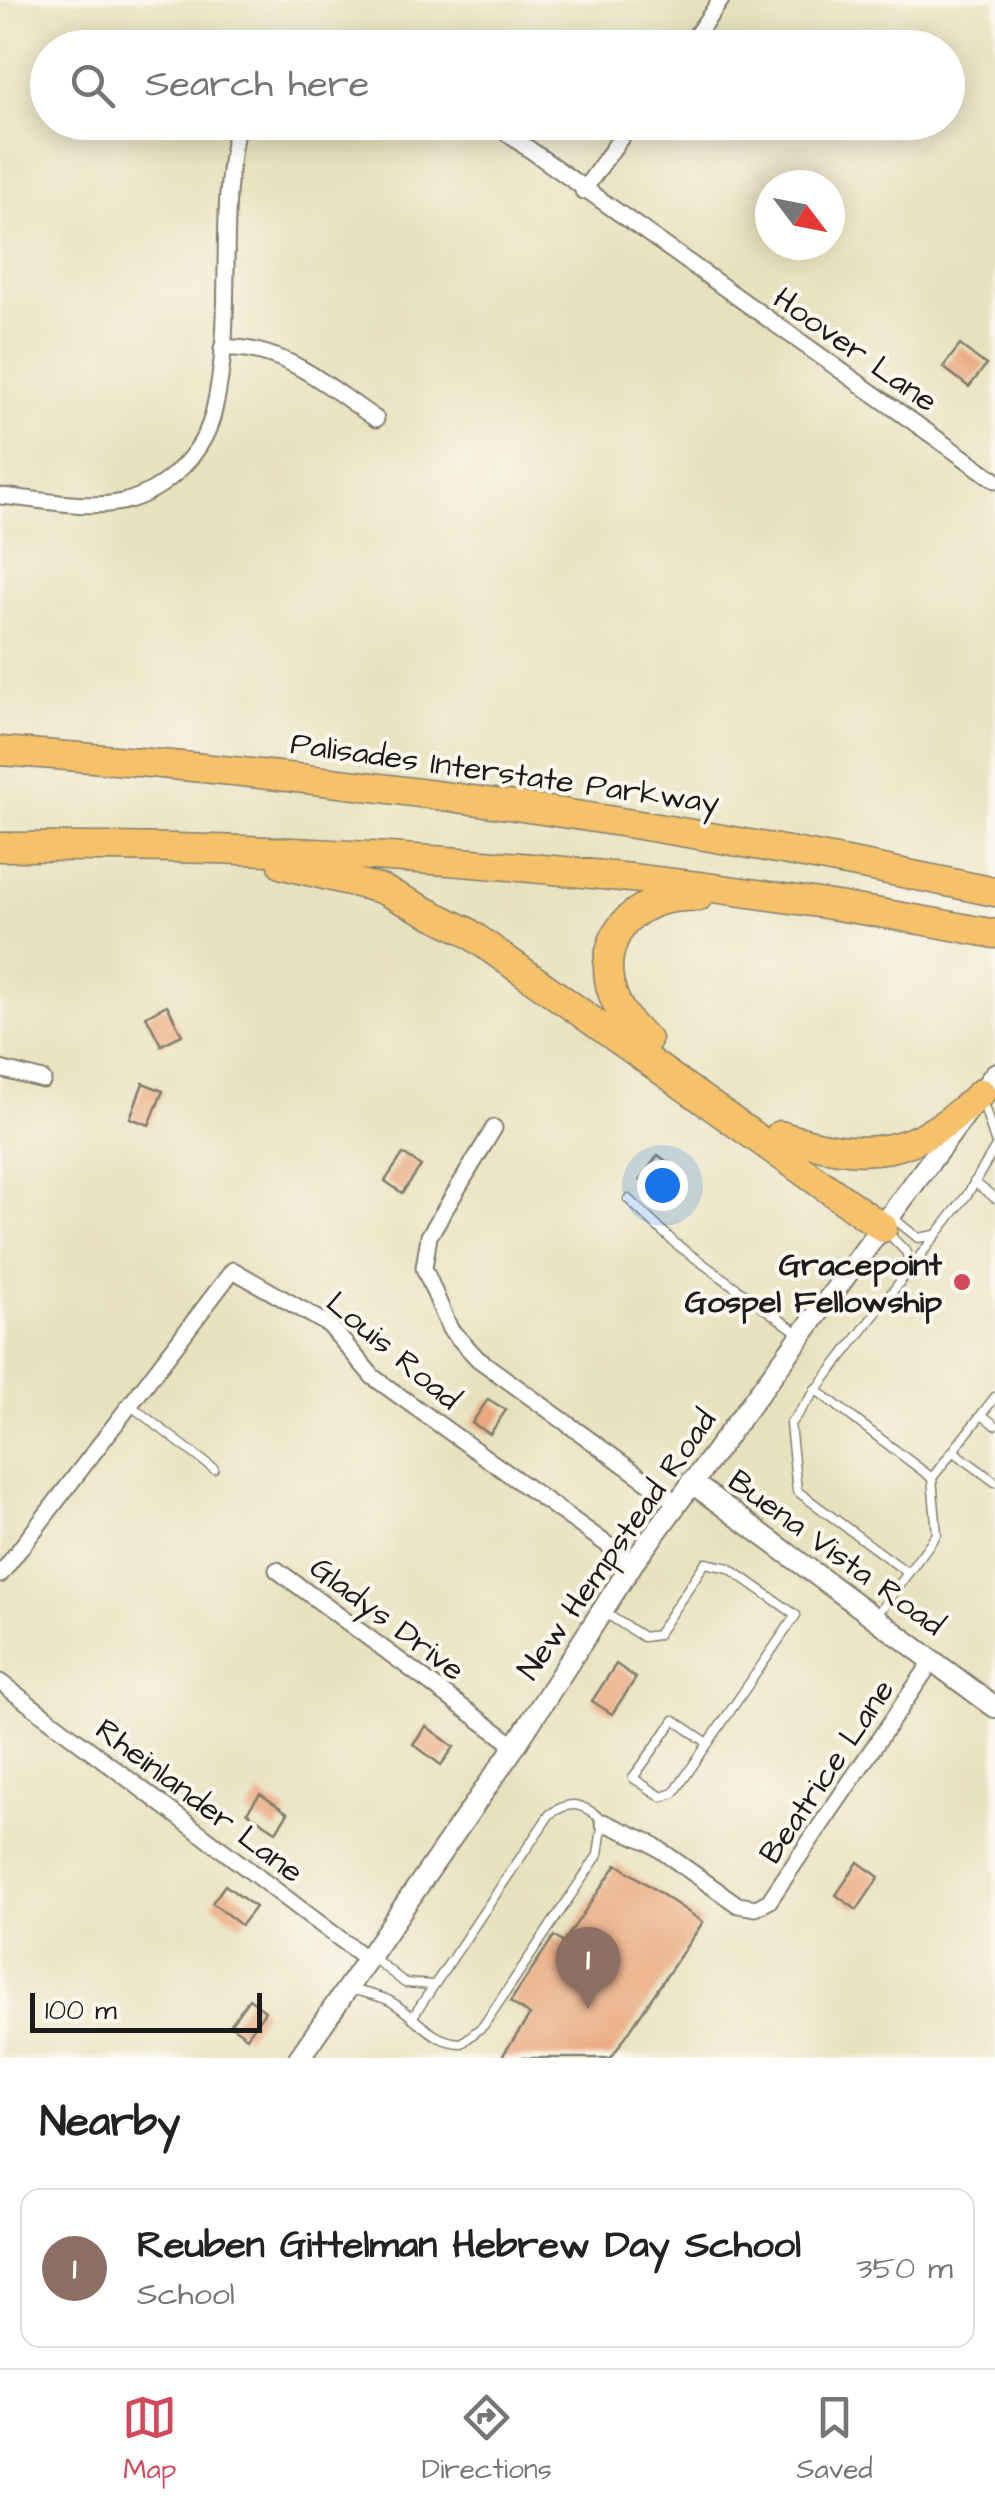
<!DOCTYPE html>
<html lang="en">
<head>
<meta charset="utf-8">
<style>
	:root { --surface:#fff; --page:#f2f2f2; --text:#222; --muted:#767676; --line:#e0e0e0; --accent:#d1495b }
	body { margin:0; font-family:"Architects Daughter",sans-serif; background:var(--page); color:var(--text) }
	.compass { position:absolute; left:755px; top:170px; width:90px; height:90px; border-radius:50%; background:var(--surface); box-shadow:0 5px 25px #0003; rotate:122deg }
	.scale { position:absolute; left:30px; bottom:25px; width:232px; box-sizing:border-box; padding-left:10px; border:5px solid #1c1c1c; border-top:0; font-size:28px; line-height:35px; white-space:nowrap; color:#1c1c1c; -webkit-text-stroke:8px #fbf7ec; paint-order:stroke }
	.you { position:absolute; left:662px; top:1185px; width:35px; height:35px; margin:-25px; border:8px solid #fff; border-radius:50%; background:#1a73e8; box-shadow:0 0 0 15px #1a73e833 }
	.badge { display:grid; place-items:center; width:65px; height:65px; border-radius:50%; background:var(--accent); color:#fff; font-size:32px; font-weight:700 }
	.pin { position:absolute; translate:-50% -82px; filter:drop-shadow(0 2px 5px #0008) }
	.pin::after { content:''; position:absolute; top:52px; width:35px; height:30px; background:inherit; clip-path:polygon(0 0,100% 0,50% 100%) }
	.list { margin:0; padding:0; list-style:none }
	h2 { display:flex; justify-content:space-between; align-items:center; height:130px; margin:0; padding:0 40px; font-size:42px }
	h2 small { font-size:32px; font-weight:400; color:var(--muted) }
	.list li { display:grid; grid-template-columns:65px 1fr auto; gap:30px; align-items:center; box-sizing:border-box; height:160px; margin:0 20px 20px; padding:0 20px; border:2px solid var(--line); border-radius:20px }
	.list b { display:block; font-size:38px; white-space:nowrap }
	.list p { margin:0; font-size:32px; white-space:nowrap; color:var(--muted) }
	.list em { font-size:32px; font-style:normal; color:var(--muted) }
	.icon { flex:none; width:55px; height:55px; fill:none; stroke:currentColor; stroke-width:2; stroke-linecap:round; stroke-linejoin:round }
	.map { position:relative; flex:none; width:995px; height:2058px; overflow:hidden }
	.search { position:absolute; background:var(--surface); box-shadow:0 5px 25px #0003; left:30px; right:30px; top:30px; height:110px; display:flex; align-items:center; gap:25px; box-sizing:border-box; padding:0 35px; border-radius:55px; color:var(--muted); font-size:38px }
	.sheet { height:310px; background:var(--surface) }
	nav { display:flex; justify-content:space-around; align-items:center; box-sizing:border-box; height:140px; border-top:2px solid var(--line); background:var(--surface); font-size:28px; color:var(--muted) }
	nav a { display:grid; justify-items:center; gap:5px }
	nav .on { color:var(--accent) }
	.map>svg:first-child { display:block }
</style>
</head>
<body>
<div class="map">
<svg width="995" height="2058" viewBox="0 0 995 2058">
	<rect width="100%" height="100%" fill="#fbf7ec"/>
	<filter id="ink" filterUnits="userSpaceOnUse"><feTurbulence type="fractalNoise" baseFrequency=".01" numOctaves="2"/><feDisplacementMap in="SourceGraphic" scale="20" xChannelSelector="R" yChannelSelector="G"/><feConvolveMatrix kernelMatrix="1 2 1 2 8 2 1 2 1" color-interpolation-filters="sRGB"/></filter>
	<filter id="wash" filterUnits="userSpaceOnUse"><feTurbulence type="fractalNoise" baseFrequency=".0048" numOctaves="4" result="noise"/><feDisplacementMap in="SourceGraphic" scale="40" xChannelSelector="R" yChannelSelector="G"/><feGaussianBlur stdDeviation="2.25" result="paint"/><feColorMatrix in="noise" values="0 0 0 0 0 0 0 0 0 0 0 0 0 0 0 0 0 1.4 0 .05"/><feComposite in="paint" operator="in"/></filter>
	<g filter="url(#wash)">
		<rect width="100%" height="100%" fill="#e8e1be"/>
		<g id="blocks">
			<!-- building -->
			<g fill="#e9a77d">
				<path d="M 960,345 L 986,365 L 969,387 L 943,367 Z"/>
				<path d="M 167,1005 L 182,1035 L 161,1045 L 146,1016 Z"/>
				<path d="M 143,1083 L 163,1091 L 149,1125 L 130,1118 Z"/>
				<path d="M 403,1154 L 421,1166 L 402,1193 L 385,1181 Z"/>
				<path d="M 658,1155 L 675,1168 L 656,1192 L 640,1180 Z"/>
				<path d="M 488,1399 L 506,1410 L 490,1434 L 472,1423 Z"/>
				<path d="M 616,1664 L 636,1678 L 612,1714 L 592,1701 Z"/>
				<path d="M 426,1726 L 454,1747 L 441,1765 L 413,1744 Z"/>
				<path d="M 260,1794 L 288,1813 L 276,1831 L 247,1812 Z"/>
				<path d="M 858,1862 L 879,1877 L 857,1910 L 836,1895 Z"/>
				<path d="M 617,1864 L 703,1922 L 611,2058 L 501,2058 L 530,2015 L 510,2002 L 554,1936 L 563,1943 Z"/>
				<path d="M 225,1885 L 255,1907 L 241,1925 L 212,1903 Z"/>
				<path d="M 249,1999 L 265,2011 L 247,2037 L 230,2025 Z"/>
			</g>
		</g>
	</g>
	<g filter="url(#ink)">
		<use href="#blocks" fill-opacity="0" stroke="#827e6d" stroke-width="2.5"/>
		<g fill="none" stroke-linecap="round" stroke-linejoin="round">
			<defs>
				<g id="service">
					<path d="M 983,1103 L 995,1141"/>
					<path d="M 974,1182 L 995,1198"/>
					<path d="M 628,1199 L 676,1244 L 801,1335"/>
					<path d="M 893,1218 L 918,1238 L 935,1235"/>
					<path d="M 886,1231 L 907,1253 L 909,1268"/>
					<path d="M 815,1389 L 932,1478"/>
					<path d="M 130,1405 L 214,1469"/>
					<path d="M 982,1415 L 995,1425"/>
					<path d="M 953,1451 L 995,1482"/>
					<path d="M 908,1573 L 797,1491 L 790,1424 L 967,1195 L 995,1148"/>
					<path d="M 605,1613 L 643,1637 L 657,1635 L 705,1563 L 729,1568 L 796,1615 L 674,1793 L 662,1797 L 633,1778 L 674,1720 L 708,1743"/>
					<path d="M 876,1616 L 937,1534 L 932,1478 L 995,1397"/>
					<path d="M 372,1957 L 405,1983 L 433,1985"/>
					<path d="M 349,1989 C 361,1992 376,1995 388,2000 C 414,2013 430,2043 462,2043 L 483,2026 L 598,1855 L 603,1820 C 583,1804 572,1799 550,1814 L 412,2018"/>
				</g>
				<g id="minor">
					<path d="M 687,48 L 721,0"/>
					<path d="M 491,122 L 995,480"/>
					<path d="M 583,191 L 632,122"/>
					<path d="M 222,348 C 284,345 327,386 376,419"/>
					<path d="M 0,496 C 37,499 85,510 122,502 C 165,492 205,453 214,410 C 236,316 216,217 238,122"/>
					<path d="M 0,1069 L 43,1080"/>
					<path d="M 494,1128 L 429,1236 L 424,1268 L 450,1329 L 478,1359 L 677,1503"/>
					<path d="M 277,1570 L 515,1746"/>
					<path d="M 0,1575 L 233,1270 L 329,1325 L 373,1377 L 633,1563"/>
					<path d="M 0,1682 L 368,1960"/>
					<path d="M 603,1822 L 649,1842 L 738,1905 L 756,1908 L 769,1901 L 933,1660"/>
				</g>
				<g id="tertiary">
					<path d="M 691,1482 L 995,1707"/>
					<path d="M 299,2058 L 515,1746 L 633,1563 L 995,1074"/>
				</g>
				<g id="motorway">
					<path d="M 0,751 C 335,774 667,822 995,892"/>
					<path d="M 0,847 C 335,844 666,869 995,934"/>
					<path d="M 283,865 L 381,889 L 466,931 L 883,1228"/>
					<path d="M 647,1040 C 577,984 606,891 698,897"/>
					<path d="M 780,1135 C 867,1162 914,1158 981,1093"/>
				</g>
			</defs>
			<!-- service casing -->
			<use href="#service" stroke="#827e6d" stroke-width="11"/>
			<!-- minor casing -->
			<use href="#minor" stroke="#827e6d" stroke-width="19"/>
			<!-- tertiary casing -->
			<use href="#tertiary" stroke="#827e6d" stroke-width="24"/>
			<!-- motorway casing -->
			<use href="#motorway" stroke="#827e6d" stroke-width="31"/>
			<!-- service -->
			<use href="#service" stroke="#fff" stroke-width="8"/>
			<!-- minor -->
			<use href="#minor" stroke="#fff" stroke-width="15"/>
			<!-- tertiary -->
			<use href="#tertiary" stroke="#fff" stroke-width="20"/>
			<!-- motorway -->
			<use href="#motorway" stroke="#f5c16b" stroke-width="28"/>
		</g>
	</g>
	<!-- markers -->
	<circle fill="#d1495b" stroke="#fbf7ec" stroke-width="4" cx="962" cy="1282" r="10"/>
	<g text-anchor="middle" stroke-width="8" stroke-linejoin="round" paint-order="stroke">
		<!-- street labels -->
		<g font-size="32" fill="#1c1c1c" stroke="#fbf7ec">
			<text transform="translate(856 349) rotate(35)" y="11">Hoover Lane</text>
			<text transform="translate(505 772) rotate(8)" y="11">Palisades Interstate Parkway</text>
			<text transform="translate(394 1350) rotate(40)" y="11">Louis Road</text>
			<text transform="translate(616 1544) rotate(-55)" y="11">New Hempstead Road</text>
			<text transform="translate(837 1552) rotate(36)" y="11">Buena Vista Road</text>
			<text transform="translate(388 1618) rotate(37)" y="11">Gladys Drive</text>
			<text transform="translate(826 1771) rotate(-56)" y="11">Beatrice Lane</text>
			<text transform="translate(200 1800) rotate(37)" y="11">Rheinlander Lane</text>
		</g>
		<!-- poi labels -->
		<g font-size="32" font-weight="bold" fill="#1c1c1c" stroke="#fbf7ec" text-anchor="end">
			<text x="942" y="1275">Gracepoint<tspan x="942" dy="37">Gospel Fellowship</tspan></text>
		</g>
	</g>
</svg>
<svg class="compass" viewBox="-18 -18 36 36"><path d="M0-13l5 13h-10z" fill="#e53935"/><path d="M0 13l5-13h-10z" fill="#767676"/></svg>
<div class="scale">100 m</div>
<div class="you"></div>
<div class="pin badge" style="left:588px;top:2009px;background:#8d6e63">1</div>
<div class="search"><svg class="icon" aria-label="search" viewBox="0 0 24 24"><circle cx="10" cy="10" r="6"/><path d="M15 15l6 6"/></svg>Search here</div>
</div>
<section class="sheet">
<h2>Nearby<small></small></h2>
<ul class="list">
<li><span class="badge" style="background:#8d6e63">1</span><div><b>Reuben Gittelman Hebrew Day School</b><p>School</p></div><em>350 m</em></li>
</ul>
</section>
<nav>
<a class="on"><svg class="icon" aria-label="map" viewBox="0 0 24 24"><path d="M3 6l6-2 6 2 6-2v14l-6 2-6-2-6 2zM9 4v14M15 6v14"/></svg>Map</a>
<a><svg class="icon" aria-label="directions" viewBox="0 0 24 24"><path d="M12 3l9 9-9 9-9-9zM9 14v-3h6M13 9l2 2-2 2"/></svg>Directions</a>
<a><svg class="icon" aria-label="saved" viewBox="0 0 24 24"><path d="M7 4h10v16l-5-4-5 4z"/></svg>Saved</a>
</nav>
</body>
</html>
